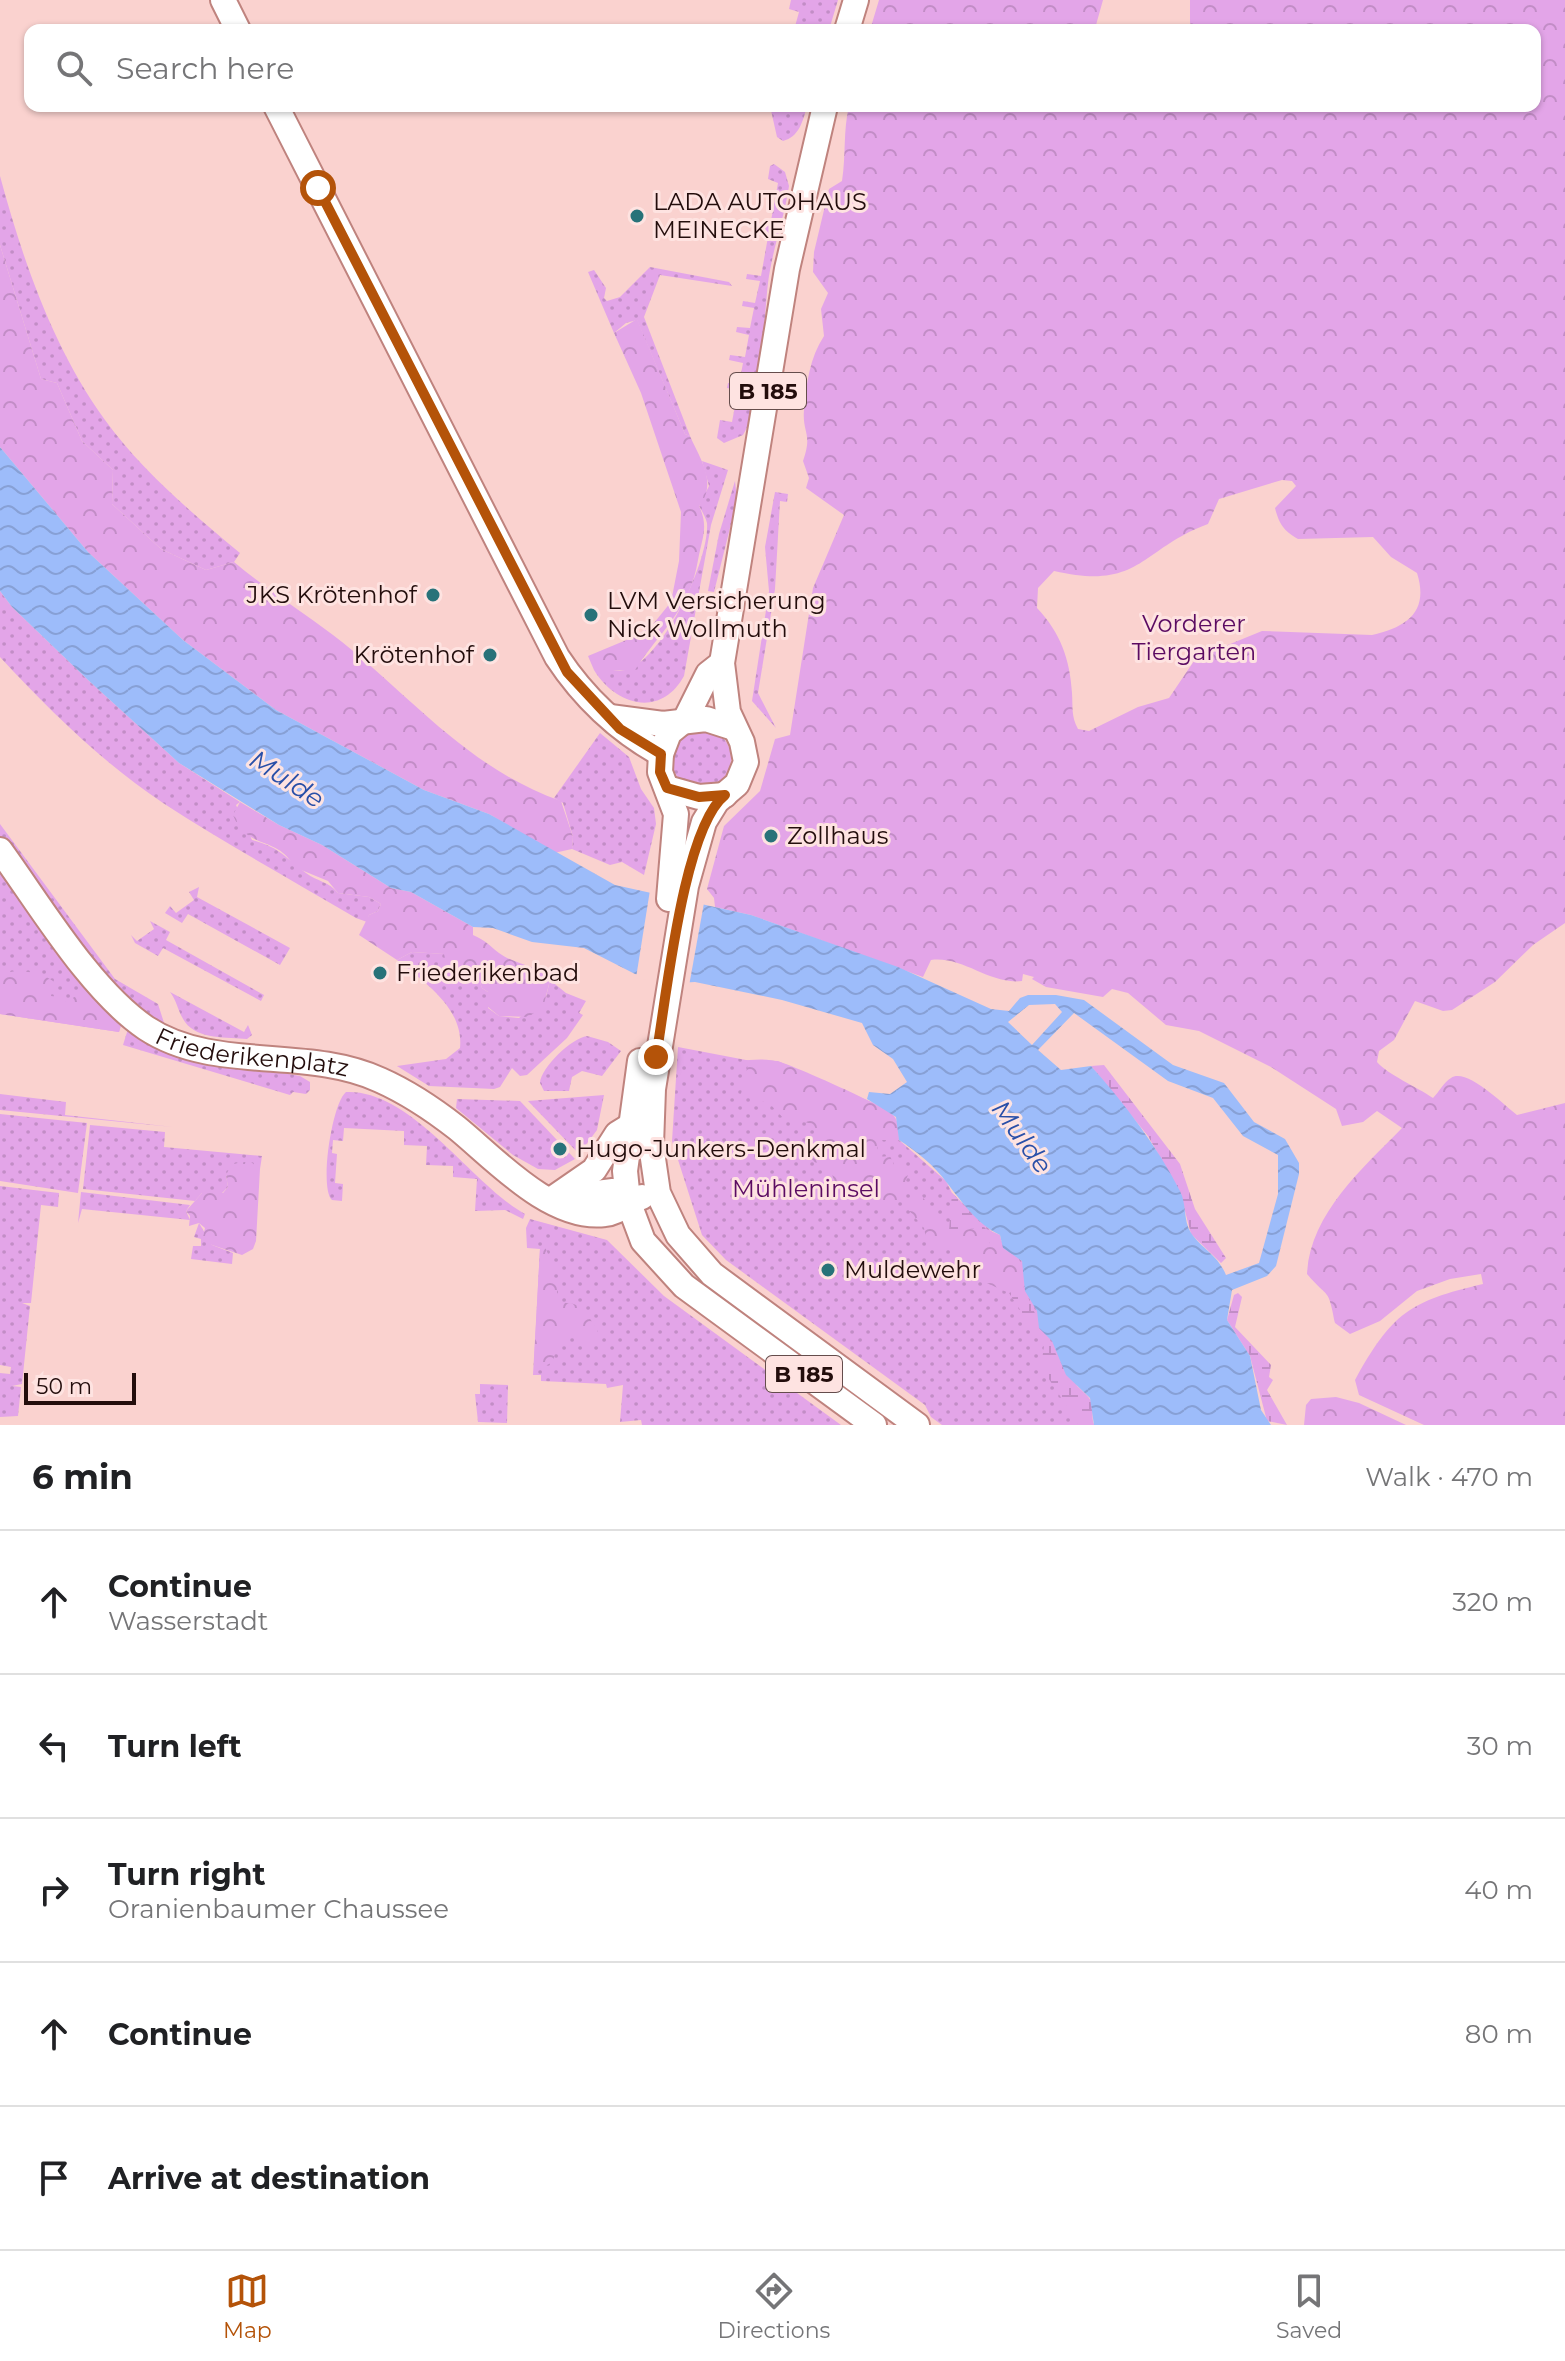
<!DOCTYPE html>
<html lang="en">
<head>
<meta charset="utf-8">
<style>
	:root { --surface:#fff; --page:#f6f6f6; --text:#202124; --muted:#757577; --line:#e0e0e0; --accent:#b45309 }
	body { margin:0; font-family:Montserrat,sans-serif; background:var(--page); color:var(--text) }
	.scale { position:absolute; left:24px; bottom:20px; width:112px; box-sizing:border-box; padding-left:8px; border:4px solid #230d0c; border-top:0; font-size:22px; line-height:28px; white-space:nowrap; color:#230d0c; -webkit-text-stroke:6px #fee3e1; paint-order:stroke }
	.stop { position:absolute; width:24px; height:24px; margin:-18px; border:6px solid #b45309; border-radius:50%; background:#fff }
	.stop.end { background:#b45309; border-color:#fff; box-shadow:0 2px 8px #0008 }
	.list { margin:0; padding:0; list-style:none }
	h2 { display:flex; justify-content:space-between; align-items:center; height:104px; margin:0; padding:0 32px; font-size:34px }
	h2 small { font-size:26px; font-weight:400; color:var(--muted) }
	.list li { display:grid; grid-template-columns:52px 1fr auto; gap:24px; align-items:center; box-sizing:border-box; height:144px; padding:0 32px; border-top:2px solid var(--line) }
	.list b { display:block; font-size:30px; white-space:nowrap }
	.list p { margin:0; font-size:26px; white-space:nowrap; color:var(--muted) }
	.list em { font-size:26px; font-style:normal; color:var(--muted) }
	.icon { flex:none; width:44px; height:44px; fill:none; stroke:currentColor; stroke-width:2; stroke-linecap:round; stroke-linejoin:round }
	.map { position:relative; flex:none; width:1565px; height:1425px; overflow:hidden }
	.search { position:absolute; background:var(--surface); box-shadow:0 2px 6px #0004; left:24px; right:24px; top:24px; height:88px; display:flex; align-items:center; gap:20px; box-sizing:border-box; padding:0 28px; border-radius:16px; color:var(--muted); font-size:30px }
	.sheet { height:824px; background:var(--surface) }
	nav { display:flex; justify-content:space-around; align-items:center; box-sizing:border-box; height:112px; border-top:2px solid var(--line); background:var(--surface); font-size:22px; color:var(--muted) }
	nav a { display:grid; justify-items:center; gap:4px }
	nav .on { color:var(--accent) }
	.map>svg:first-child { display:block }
</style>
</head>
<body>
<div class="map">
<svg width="1565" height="1425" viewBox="0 0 1565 1425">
	<defs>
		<pattern id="grass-dots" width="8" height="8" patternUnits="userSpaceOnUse" patternTransform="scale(2)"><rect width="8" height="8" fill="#e3a5e8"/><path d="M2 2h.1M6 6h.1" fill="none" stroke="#c28dc6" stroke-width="1.8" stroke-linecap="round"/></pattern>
		<pattern id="forest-crowns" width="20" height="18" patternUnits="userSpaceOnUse" patternTransform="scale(2)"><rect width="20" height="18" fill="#e3a5e8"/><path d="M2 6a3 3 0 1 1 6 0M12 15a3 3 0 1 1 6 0" fill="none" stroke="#c28dc6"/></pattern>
		<pattern id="wetland-marsh" width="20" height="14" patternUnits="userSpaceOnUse" patternTransform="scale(2)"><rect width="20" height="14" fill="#e3a5e8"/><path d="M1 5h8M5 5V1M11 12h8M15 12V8" fill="none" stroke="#c28dc6"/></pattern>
		<pattern id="water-waves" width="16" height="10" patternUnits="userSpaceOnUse" patternTransform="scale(2)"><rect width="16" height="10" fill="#9dbcfa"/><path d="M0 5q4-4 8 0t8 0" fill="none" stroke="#87a0d5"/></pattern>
	</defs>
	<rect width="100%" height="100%" fill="#fad2cf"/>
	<!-- grass -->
	<g fill="url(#grass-dots)">
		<path d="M 791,0 L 838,0 L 829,30 L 794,30 L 799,12 L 789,9 Z"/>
		<path d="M 770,106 L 807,106 C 803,121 799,137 783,141 L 777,137 Z"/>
		<path d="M 774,164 L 785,172 L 789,186 C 784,219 772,251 768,283 C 763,324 764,402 743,435 L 724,443 L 717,438 L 720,420 L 732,422 L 738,390 L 727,388 L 728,383 L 739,384 L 743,363 L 729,360 L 730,355 L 745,357 L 749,335 L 736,332 L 737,327 L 750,328 L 754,308 L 742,306 L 743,301 L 755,303 L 760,281 L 746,279 L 747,274 L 761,276 L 768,237 L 756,234 L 757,224 L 770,226 L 778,183 L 768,179 L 770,166 Z"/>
		<path d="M 0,176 C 23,261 53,348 105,420 C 141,470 193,514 240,553 L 234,562 L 206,570 L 161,549 L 112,504 L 113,470 L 82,441 L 57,383 L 41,379 L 0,245 Z"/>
		<path d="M 650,267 L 729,282 L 732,286 L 660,275 L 644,317 L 690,436 L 685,434 L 637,320 L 626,323 L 614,333 L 588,272 L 594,270 L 606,288 L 604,298 L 607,301 L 620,297 Z"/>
		<path d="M 702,461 L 728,470 L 711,525 L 684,676 C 661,718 616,706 594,670 C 605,667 615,672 625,670 C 662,662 710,559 707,523 C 706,518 702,511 699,506 L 709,486 Z"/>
		<path d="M 735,481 L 737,500 L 714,592 L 708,591 L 719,534 Z"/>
		<path d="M 775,492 L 788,494 L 787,502 L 780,501 L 775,589 L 758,693 L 776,728 L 752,701 L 769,591 L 765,547 Z"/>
		<path d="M 0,591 L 12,607 L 88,680 L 179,763 L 240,802 L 236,805 L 252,840 C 281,848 284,857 306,873 C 318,882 328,881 338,893 L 369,897 L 381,904 L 378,911 L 369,915 L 367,922 L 356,918 C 292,880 226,844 163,803 C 103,763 49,710 0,657 Z"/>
		<circle cx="701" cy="758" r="30"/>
		<path d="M 600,733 L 629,757 L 641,789 L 654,808 L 656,824 L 644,875 L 622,862 L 610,865 L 572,849 L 573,837 L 563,803 L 554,798 Z"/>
		<path d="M 0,824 L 115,979 L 158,1004 L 166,1029 L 118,993 L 0,838 Z"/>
		<path d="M 0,873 L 80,984 L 121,1025 L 119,1032 L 0,1014 Z"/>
		<path d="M 199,887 L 197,897 L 290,948 L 280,965 L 188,914 L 182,923 L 165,913 L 170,906 L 176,913 L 194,900 L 189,892 Z"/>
		<path d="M 150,921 L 170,932 L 166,940 L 264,995 L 261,1001 L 163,948 L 158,956 L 135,943 L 131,935 L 137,941 L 154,929 Z"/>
		<path d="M 412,952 L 445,954 L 452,978 L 478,976 L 482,988 L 488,992 L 488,1008 L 499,1016 L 519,1018 L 546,997 L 550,980 L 566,993 L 586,1001 L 579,1013 L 583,1015 L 567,1038 L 527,1075 L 520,1076 L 512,1068 L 500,1087 L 494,1089 L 429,1086 L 397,1066 L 446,1059 L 460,1048 C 464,1008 424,982 397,960 Z"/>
		<path d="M 170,992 L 244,1032 L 248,1025 L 252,1035 L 247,1039 C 228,1037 198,1040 185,1022 C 178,1012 177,1001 170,992 Z"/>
		<path d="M 128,1029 L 171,1053 L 300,1076 L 310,1082 L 310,1090 L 306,1094 L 293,1092 L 290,1095 L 123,1045 Z"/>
		<path d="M 587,1036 L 608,1042 L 621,1051 L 602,1076 L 582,1071 L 572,1077 L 569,1091 L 544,1091 L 540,1083 C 541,1067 572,1038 587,1036 Z"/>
		<path d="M 678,1047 L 746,1060 L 778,1061 L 887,1109 L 899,1140 L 946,1181 L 952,1193 L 1022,1261 L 1094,1425 L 942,1425 L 931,1417 L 925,1405 L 726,1260 L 702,1235 L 672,1141 Z"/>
		<path d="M 346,1092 C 412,1089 471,1184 525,1214 L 523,1219 L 505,1210 L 475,1211 L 477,1179 L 453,1177 L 453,1166 L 426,1165 L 427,1146 L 404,1145 L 404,1131 L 344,1128 L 343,1141 L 333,1140 L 332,1153 L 337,1154 L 335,1183 L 343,1184 L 342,1201 L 332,1200 C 319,1188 332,1103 346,1092 Z"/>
		<path d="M 0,1094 L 66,1102 L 65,1115 L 173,1127 L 0,1110 Z"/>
		<path d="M 604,1095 L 597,1130 L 579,1154 L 528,1101 Z"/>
		<path d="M 457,1099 L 520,1101 L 575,1159 L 555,1170 L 538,1169 L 513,1155 L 456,1108 Z"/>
		<path d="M 0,1114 L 87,1123 L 78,1193 L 0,1181 Z"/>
		<path d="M 90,1125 L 165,1132 L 164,1147 L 262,1156 L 260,1169 L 226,1175 L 228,1187 L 222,1193 L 202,1193 L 195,1201 L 83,1189 Z"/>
		<path d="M 0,1186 L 59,1193 L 58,1207 L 41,1205 L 31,1303 L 22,1303 L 30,1306 L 22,1384 L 12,1386 L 21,1387 L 18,1416 L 0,1417 L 0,1373 L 10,1374 L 11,1367 L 0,1365 Z"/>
		<path d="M 81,1192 L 190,1205 L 186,1211 L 190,1220 L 82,1209 L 78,1223 Z"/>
		<path d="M 530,1219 L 607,1240 L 664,1296 L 841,1425 L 642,1425 L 641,1420 L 620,1422 L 623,1385 L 607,1388 L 606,1384 L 541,1381 L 541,1375 L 533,1375 L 540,1249 L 527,1248 L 526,1228 Z"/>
		<path d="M 199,1223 L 212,1245 L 233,1253 L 232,1264 L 191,1259 L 193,1246 L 201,1246 L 201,1239 L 194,1237 Z"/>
		<path d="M 480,1384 L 508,1385 L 507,1423 L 478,1422 L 475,1394 L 480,1394 Z"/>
	</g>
	<!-- forest -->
	<g fill="url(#forest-crowns)" fill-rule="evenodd">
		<path d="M 879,0 L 1103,0 L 1096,25 L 1099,30 L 870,30 Z"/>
		<path d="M 1190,0 L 1565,0 L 1565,923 L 1533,945 L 1495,982 L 1452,1010 L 1443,1011 L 1415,1001 L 1394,1040 L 1379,1051 L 1377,1062 C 1387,1074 1417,1087 1433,1098 C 1439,1092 1444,1082 1451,1078 C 1466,1067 1504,1105 1517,1115 L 1565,1103 L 1565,1425 L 1424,1425 L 1359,1395 L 1355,1380 C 1392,1313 1410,1301 1483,1284 L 1481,1274 L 1450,1279 L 1417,1291 L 1380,1321 L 1350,1334 L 1335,1323 C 1328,1286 1329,1300 1307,1274 C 1310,1214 1362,1169 1402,1128 L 1377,1111 L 1363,1122 L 1342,1126 L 1336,1109 L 1271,1067 L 1199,1031 L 1166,1025 L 1128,993 L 1112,989 L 1103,997 L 1046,987 L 1032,979 L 1034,977 L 1023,974 L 1022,981 C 989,985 964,956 931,960 L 923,977 L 751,915 L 715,907 L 714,898 L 707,889 L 724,826 L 760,791 L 775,739 L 790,735 L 813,588 L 844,515 L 806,488 L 809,478 L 803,461 C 813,433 802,433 804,410 C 806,384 810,357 824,336 L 821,309 L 828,293 L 813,272 L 814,252 L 829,189 L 842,181 C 846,155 843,131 849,106 L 1535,106 L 1535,30 L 1195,30 L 1190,23 ZM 1282,480 L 1292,481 L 1296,486 L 1275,508 C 1279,524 1284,531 1298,539 L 1373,537 L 1391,557 L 1417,573 C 1429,611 1408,627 1372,635 L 1262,631 L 1196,658 L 1169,698 L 1138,707 L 1089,731 L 1078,729 C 1071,716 1073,708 1072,693 C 1070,659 1060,632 1037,608 L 1038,588 L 1054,571 C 1141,591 1140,549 1208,524 L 1219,499 Z"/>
		<path d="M 0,245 L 41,379 L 57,383 L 82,441 L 113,470 L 112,504 L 161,549 L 206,570 L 234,562 C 266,589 300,610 333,635 C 411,695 465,767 561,801 L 573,837 L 572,849 L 554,853 L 489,814 L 424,790 L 276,710 L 183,640 L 88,552 L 0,447 Z"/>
		<path d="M 637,319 L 685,434 L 690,436 C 700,459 718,483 699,506 C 709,527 702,538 698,560 C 690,609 661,630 635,670 L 594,670 L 588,656 L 636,636 L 654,623 L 671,602 L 679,561 L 681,512 L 641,393 L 614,333 Z"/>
		<path d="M 240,802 L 279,825 L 322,845 L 391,888 L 411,892 L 473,927 L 473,935 C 485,940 490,946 499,953 C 515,965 536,964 550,980 L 544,1004 L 529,1017 L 499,1016 L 488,1007 L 488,992 L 482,988 L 478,976 L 473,974 L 458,979 L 449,975 L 444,954 L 412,952 L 397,960 L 359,935 L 369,915 L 378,911 L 381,904 L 369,897 L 338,893 L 328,881 L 294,867 C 278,835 247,851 233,815 Z"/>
		<path d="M 16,971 L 40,973 L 53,981 L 51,996 L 59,997 L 63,1003 L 86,991 L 121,1025 L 119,1032 L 0,1014 L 0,974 Z"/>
		<path d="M 749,1060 C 759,1059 770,1059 780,1062 C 794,1066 888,1107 894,1116 C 899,1122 899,1132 899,1140 L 877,1140 L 878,1157 L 890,1156 L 895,1167 L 903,1168 L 908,1175 L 898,1201 C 878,1215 873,1201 858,1191 L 846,1195 L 836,1188 L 830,1167 L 811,1161 L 808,1154 L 819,1136 C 815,1119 802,1122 787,1122 L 770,1104 L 741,1094 Z"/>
		<path d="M 241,1162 L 251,1162 L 260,1169 L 256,1241 L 253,1249 L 242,1255 L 212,1245 L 203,1237 L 205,1228 L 199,1223 L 189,1226 L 190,1216 L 186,1211 L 202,1193 L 223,1193 L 228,1187 L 226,1175 L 231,1165 Z"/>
		<path d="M 922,1196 L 947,1232 L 978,1228 L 992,1246 L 1024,1270 L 1025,1287 L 1009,1293 L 982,1281 L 952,1243 L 933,1250 L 928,1248 L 924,1228 L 906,1207 L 911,1199 Z"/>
		<path d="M 545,1247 L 551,1261 L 551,1276 L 557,1281 L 557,1301 C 563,1304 570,1302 576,1305 C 586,1309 600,1333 602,1342 L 600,1346 L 578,1344 L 578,1335 L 563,1334 L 563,1344 L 556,1347 L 553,1362 L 543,1367 L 534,1362 L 540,1248 Z"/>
		<path d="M 1336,1397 L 1359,1403 L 1406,1425 L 1304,1425 L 1306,1405 L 1311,1399 Z"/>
	</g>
	<!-- wetland -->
	<g fill="url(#wetland-marsh)">
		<path d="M 1104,1065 L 1180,1164 L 1195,1209 L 1226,1258 L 1221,1263 L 1191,1234 L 1180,1192 L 1148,1136 L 1091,1066 Z"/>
		<path d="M 952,1193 L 986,1229 L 1000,1235 L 1003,1248 L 1017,1255 L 1024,1270 L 996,1250 L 989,1239 L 984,1239 L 978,1228 L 949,1231 Z"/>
		<path d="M 1025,1287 C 1029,1306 1058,1360 1071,1379 C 1076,1387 1087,1393 1091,1401 C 1094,1409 1091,1417 1094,1425 L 1079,1425 L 1041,1367 L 1044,1346 L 1009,1293 Z"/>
		<path d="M 1238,1293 L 1242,1297 L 1235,1327 L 1271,1365 L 1269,1377 L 1273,1380 L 1267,1390 L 1287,1425 L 1267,1421 L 1250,1356 L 1227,1320 L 1234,1295 Z"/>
	</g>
	<!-- water -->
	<path fill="url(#water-waves)" fill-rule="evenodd" d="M 0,447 L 88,552 L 183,640 L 276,710 L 424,790 L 489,814 L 615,885 L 751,915 L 898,967 L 991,1009 L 1009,1011 L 1020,998 L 1028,995 L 1056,995 L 1084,1000 L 1173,1065 L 1224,1083 L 1254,1122 L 1285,1139 L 1299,1163 L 1299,1174 L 1276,1266 L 1267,1276 L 1232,1290 L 1227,1320 L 1250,1356 L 1261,1410 L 1271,1425 L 1094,1425 L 1090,1398 L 1066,1375 L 1052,1341 L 1039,1328 L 1037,1311 L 1025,1291 L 1022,1261 L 1003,1248 L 1000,1235 C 977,1224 962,1202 947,1183 C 935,1166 916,1151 899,1140 L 896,1117 L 867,1099 L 869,1092 L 890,1094 L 907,1082 L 893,1059 L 873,1045 L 862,1023 L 782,1000 L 695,982 L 678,983 L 635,974 L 584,948 L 532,942 L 493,928 L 473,927 L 411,892 L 391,888 L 322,845 L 279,825 L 179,763 L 88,680 L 12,607 L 0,591 ZM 1055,1004 L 1062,1012 L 1032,1045 L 1008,1022 L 1029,1005 ZM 1074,1013 L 1168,1081 L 1213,1098 L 1243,1136 L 1278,1155 L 1278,1194 L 1259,1263 L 1226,1275 C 1218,1255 1202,1249 1191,1233 C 1183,1220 1187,1205 1180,1191 C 1157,1146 1125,1104 1091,1066 L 1061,1070 L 1038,1050 Z"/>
	<!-- pier -->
	<path fill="#fad2cf" d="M 650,890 L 704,903 L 689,986 L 636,978 Z"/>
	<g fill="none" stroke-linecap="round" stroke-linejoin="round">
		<defs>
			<g id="major">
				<path d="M 223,0 L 238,30"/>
				<path d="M 847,30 L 856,0"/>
				<path d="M 276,106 L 557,657 C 584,698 618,730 661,754"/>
				<path d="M 825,106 L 787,269 L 722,663 L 728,712 L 742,742 L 746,762 L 737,784 L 717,801 L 704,822 L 686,886 L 653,1089 L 651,1145 L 658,1193 L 678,1235 L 712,1274 L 917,1425"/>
				<path d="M 610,717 L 663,724 L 706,719 L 734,728"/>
				<path d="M 667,788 L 699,797 L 725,795"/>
				<path id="s1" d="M 0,850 C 40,905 90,990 146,1028 C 214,1073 307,1046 380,1080 C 407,1092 434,1110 457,1128 C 495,1159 551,1221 605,1214 C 619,1213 628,1201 642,1197"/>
				<path d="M 669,899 L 676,814 L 660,772 L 661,754 L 669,733 L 685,720 L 708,674 L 722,663"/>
				<path d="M 640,1061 L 625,1171 L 628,1201 L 643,1241 L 684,1286 L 874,1425"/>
				<path d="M 558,1198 L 613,1191 L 628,1201"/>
				<path d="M 552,1199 L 594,1170 L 617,1134 L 630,1126"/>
			</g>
		</defs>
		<!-- major casing -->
		<use href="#major" stroke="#bf837e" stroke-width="28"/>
		<!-- major -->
		<use href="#major" stroke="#fff" stroke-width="24"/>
	</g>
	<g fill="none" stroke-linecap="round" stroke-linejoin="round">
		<!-- route -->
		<path stroke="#b45309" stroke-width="10" d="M 318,188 L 567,672 L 620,729 L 661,754 L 660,772 L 667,788 L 699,797 L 725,795 C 683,828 666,1001 656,1057"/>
	</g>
	<!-- markers -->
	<g fill="#287279" stroke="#fee3e1" stroke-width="3">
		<circle cx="637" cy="216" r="8"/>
		<circle cx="433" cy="595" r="8"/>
		<circle cx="591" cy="615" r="8"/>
		<circle cx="490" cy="655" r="8"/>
		<circle cx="771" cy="836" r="8"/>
		<circle cx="380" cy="973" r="8"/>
		<circle cx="560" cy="1149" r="8"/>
		<circle cx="828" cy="1270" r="8"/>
	</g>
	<g text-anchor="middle" stroke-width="6" stroke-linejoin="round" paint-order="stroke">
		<!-- shield labels -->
		<g fill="#fee3e1" stroke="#654d4c" stroke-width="2">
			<rect x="730" y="373" width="76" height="36" rx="6"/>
			<rect x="766" y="1356" width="76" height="36" rx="6"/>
		</g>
		<g font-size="22" font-weight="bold" fill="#230d0c">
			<text x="768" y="399">B 185</text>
			<text x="804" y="1382">B 185</text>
		</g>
		<!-- poi labels -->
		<g font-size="24" fill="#230d0c" stroke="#fee3e1" text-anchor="start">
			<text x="653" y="210">LADA AUTOHAUS<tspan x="653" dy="28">MEINECKE</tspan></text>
			<text x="417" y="603" text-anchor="end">JKS Krötenhof</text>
			<text x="607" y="609">LVM Versicherung<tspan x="607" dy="28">Nick Wollmuth</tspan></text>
			<text x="474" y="663" text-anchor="end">Krötenhof</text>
			<text x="787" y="844">Zollhaus</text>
			<text x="396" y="981">Friederikenbad</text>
			<text x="576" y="1157">Hugo-Junkers-Denkmal</text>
			<text x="844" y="1278">Muldewehr</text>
		</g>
		<!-- park labels -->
		<g font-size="24" fill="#5b0b62" stroke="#fee3e1">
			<text x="1194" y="632">Vorderer<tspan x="1194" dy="28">Tiergarten</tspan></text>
			<text x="806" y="1197">Mühleninsel</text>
		</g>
		<!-- street labels -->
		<g font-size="24" fill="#230d0c" stroke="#fee3e1">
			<text dy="8" stroke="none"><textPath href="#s1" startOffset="342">Friederikenplatz</textPath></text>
		</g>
		<!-- water labels -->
		<g font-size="26" font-style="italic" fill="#294fa8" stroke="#fee3e1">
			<text transform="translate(287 779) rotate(33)" y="9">Mulde</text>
			<text transform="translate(1022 1137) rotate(54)" y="9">Mulde</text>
		</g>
	</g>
</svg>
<div class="scale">50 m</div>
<div class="stop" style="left:318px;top:188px"></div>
<div class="stop end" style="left:656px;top:1057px"></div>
<div class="search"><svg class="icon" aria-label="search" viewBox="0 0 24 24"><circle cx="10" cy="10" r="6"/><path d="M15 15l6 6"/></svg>Search here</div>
</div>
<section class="sheet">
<h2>6 min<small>Walk · 470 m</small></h2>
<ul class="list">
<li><svg class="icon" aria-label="ahead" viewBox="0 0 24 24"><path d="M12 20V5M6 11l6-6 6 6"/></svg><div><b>Continue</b><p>Wasserstadt</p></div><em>320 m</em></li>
<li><svg class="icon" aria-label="left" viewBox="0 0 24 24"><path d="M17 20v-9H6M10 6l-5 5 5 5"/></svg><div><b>Turn left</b></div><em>30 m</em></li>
<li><svg class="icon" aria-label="right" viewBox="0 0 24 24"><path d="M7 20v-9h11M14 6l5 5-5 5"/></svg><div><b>Turn right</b><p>Oranienbaumer Chaussee</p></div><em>40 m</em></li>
<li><svg class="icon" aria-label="ahead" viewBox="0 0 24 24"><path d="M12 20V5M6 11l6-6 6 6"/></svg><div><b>Continue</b></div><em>80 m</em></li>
<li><svg class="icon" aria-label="arrive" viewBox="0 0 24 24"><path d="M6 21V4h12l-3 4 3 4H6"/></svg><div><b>Arrive at destination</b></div></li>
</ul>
</section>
<nav>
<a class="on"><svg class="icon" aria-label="map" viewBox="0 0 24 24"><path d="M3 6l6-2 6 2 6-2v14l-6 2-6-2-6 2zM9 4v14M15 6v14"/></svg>Map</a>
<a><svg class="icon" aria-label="directions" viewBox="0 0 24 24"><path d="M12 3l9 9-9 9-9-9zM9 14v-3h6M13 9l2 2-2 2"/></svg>Directions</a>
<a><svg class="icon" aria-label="saved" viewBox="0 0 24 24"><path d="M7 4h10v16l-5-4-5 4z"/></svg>Saved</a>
</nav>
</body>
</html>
